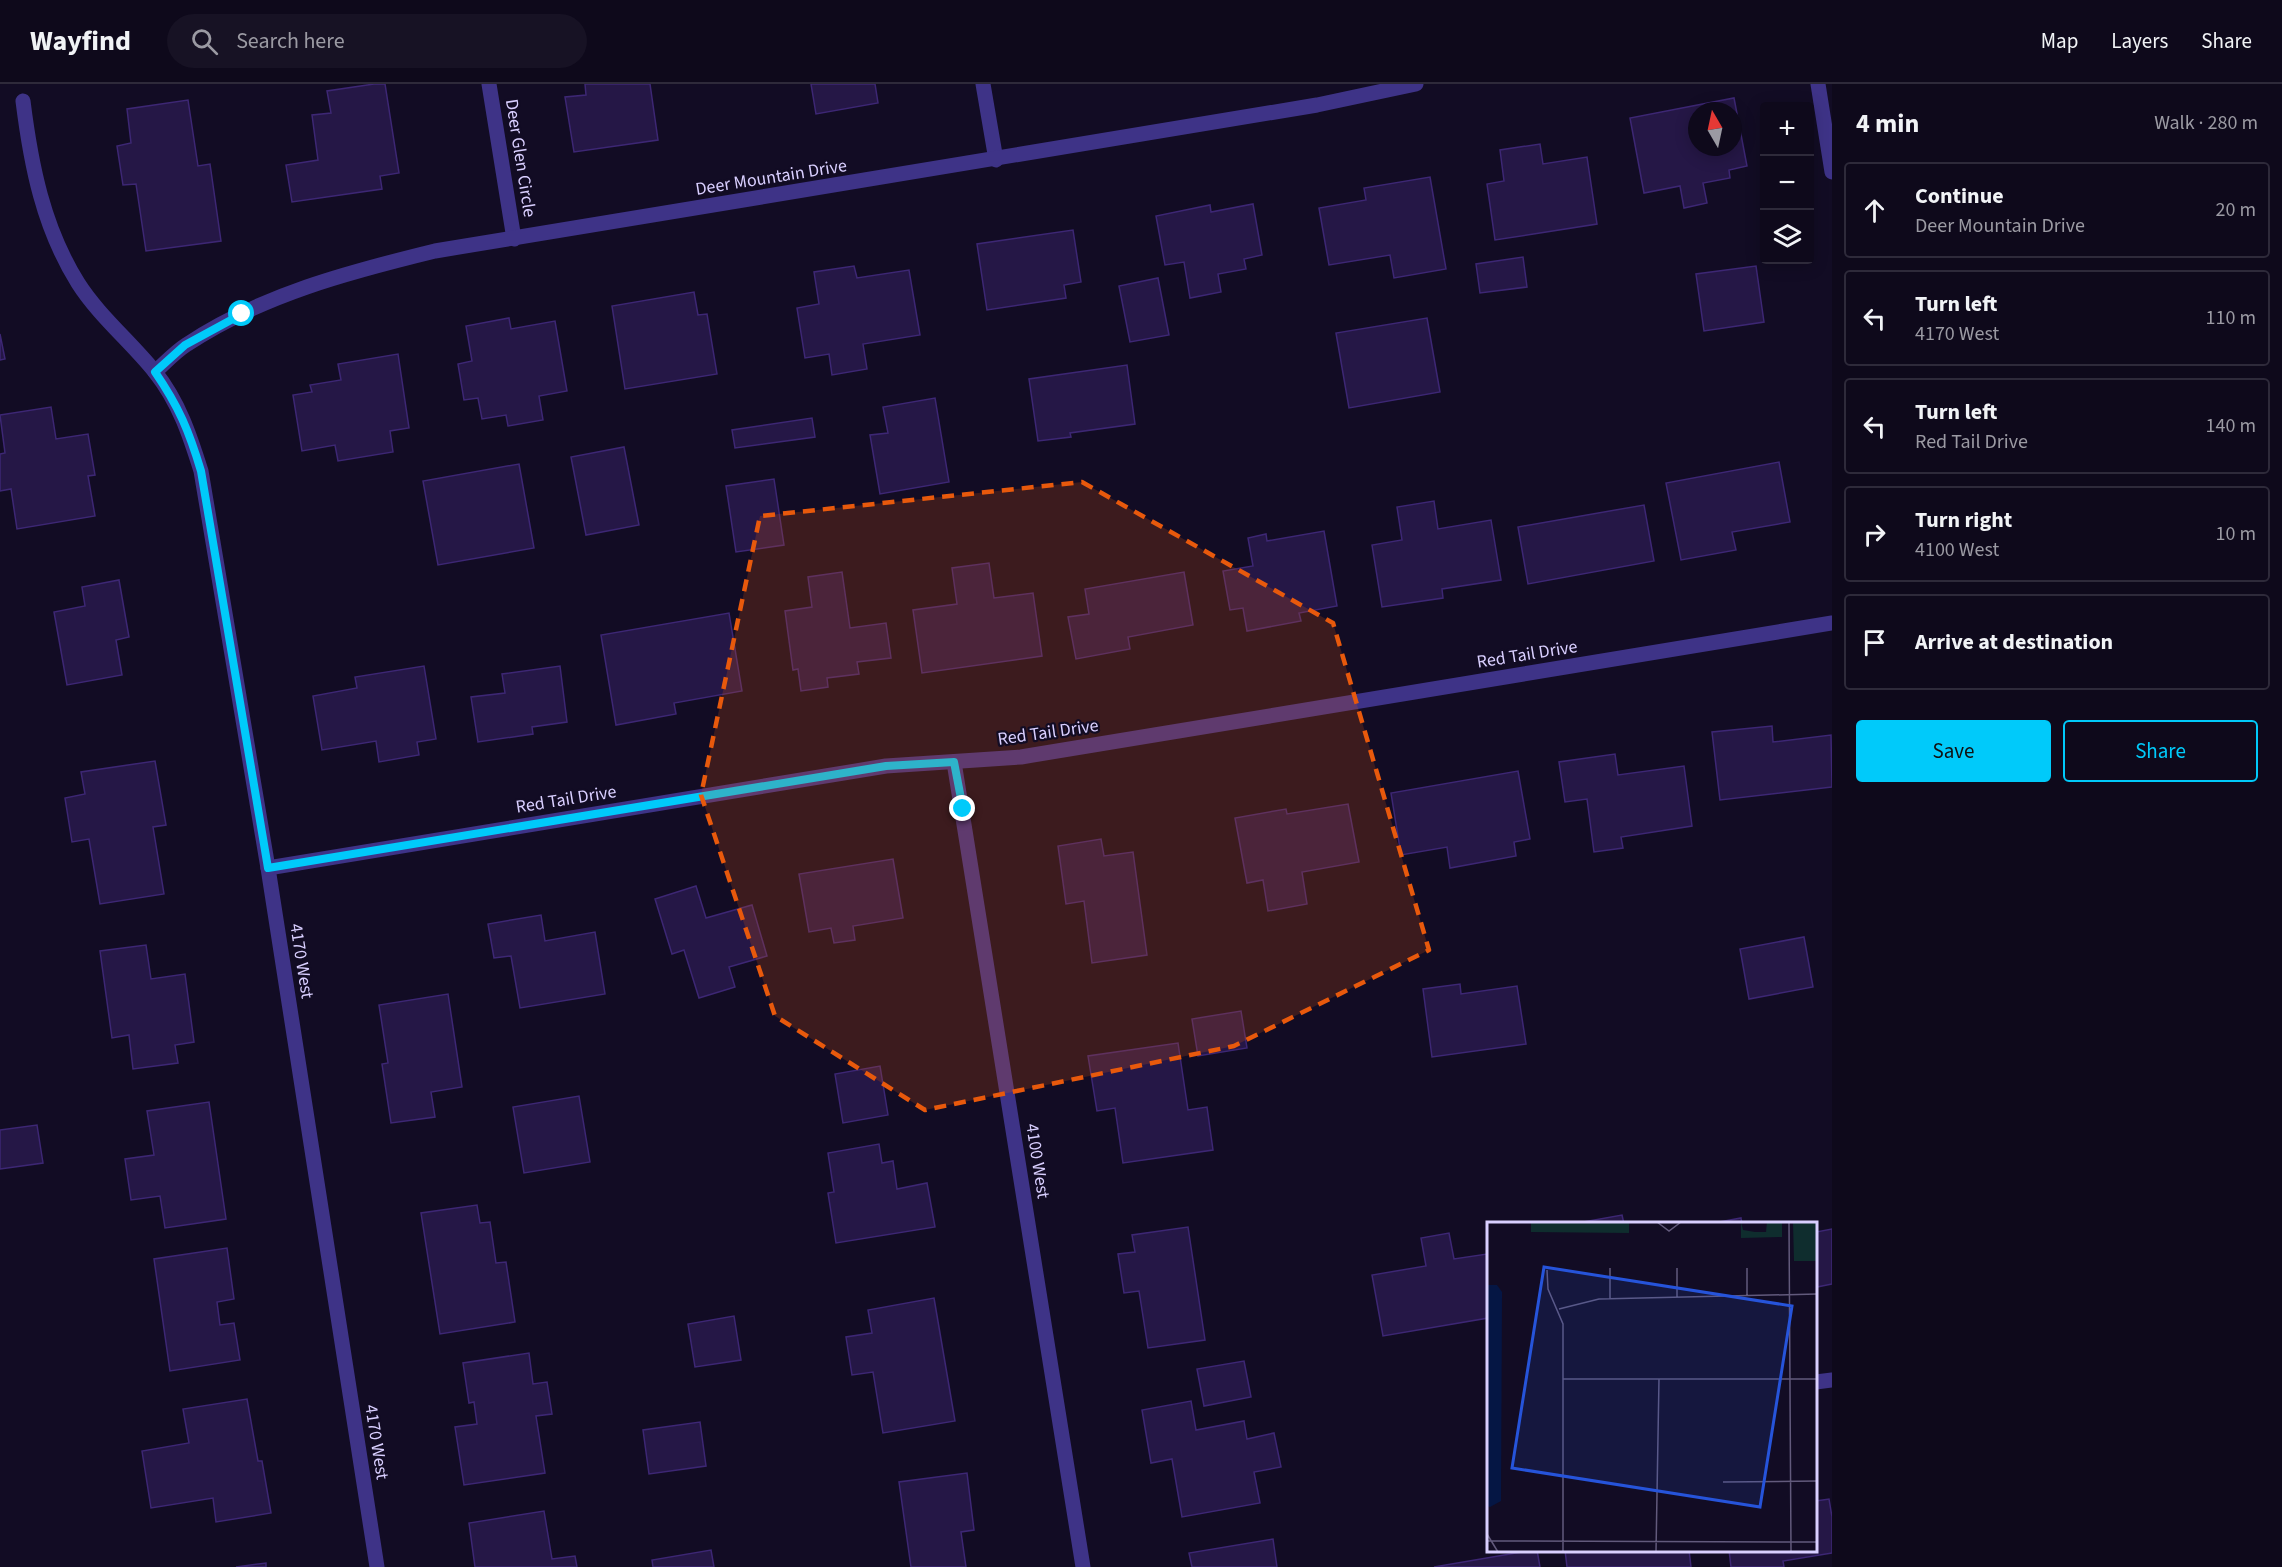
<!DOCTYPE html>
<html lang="en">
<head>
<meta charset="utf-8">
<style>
	:root { --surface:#0e091b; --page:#171224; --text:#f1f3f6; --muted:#9b9aa3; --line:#2e2a3a; --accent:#00cafa }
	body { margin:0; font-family:"Source Sans 3",sans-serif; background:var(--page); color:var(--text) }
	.controls { position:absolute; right:18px; top:18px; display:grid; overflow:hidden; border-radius:6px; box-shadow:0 3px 15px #0003 }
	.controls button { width:54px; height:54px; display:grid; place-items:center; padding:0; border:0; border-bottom:2px solid var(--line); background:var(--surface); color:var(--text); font:30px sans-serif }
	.compass { position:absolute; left:1688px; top:18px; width:54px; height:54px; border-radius:50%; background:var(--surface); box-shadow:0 3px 15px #0003; rotate:351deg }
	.stop { position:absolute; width:18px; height:18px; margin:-14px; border:4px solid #00cafa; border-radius:50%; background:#fff }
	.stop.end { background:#00cafa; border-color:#fff; box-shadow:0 2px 6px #0008 }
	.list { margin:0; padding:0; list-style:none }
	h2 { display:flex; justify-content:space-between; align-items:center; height:78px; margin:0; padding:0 24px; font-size:26px }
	h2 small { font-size:20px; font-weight:400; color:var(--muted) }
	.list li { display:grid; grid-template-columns:39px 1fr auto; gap:18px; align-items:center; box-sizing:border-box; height:96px; margin:0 12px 12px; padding:0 12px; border:2px solid var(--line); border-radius:6px }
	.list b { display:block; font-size:22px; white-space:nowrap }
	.list p { margin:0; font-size:20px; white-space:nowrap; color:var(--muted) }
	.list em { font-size:20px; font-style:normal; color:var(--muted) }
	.actions { display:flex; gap:12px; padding:18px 24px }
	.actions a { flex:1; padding:14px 0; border:2px solid var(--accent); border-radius:6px; text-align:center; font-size:21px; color:var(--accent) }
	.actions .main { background:var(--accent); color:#111 }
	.icon { flex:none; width:33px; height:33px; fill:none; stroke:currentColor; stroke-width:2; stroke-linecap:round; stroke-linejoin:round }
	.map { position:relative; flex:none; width:1832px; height:1483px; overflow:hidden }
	header { display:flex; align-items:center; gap:36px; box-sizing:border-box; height:84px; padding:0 30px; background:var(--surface); border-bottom:2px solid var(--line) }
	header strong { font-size:28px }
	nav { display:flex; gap:33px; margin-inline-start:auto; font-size:21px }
	.search { width:420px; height:54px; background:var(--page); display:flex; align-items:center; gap:15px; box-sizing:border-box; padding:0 21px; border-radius:33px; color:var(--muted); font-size:22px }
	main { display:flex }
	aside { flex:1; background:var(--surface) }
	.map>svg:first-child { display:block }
</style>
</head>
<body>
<header>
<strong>Wayfind</strong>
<div class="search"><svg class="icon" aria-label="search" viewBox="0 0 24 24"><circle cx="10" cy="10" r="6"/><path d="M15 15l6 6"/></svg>Search here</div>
<nav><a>Map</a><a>Layers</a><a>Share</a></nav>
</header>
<main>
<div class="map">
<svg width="1832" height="1483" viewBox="0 0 1832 1483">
	<rect width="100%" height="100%" fill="#120c24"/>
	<!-- building -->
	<g fill="#251746" stroke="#3d2774" stroke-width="1.5" fill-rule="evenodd">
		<path d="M 374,0 L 385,0 L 399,89 L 380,92 L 382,105 L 292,118 L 286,81 L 318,76 L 312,31 L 331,29 L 327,7 Z"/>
		<path d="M 585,0 L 650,0 L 658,56 L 574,68 L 565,13 L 586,11 Z"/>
		<path d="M 811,0 L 875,0 L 878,19 L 816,30 Z"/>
		<path d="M 1734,14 L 1747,82 L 1729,86 L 1730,94 L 1703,99 L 1707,119 L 1684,124 L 1680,102 L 1644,109 L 1630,34 ZM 1697,27 L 1733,27 L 1733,63 L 1697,63 Z"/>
		<path d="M 188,16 L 198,82 L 210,80 L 221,157 L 146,167 L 136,100 L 123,101 L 117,62 L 131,59 L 127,25 Z"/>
		<path d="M 1540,60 L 1543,80 L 1587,73 L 1597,140 L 1495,156 L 1487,100 L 1504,97 L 1500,66 Z"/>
		<path d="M 1430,93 L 1446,185 L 1394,194 L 1390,171 L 1329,181 L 1319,124 L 1366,116 L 1364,104 Z"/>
		<path d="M 1253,120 L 1262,171 L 1244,175 L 1246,185 L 1218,190 L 1221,208 L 1190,214 L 1184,178 L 1165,181 L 1156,132 L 1210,121 L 1211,128 Z"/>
		<path d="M 1073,146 L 1081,198 L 1064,201 L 1066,214 L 987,226 L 977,160 Z"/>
		<path d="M 1523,173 L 1527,203 L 1480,209 L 1476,180 Z"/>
		<path d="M 854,182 L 857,194 L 909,186 L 920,251 L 863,260 L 867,285 L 832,291 L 829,270 L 805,274 L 797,224 L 819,220 L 814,188 Z"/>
		<path d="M 1756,182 L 1764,238 L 1704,247 L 1696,190 Z"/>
		<path d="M 1158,194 L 1169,251 L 1130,258 L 1119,202 Z"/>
		<path d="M 694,208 L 698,231 L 707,230 L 717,290 L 625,305 L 612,222 Z"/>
		<path d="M 509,234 L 511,245 L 555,237 L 567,307 L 539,312 L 543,336 L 508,342 L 506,331 L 482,335 L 478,314 L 464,316 L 458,280 L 472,277 L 466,242 Z"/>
		<path d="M 1427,234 L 1440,308 L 1349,324 L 1336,249 Z"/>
		<path d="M 0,250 L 5,275 L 0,276 Z"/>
		<path d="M 398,270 L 409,344 L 390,347 L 393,368 L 338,377 L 335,361 L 302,367 L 293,311 L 312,308 L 310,301 L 341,296 L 338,280 Z"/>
		<path d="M 1127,281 L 1135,340 L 1070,349 L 1071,353 L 1038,357 L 1029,295 Z"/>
		<path d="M 935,314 L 949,398 L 880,410 L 870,351 L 888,349 L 883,323 Z"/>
		<path d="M 51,323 L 56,355 L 88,350 L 95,391 L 88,392 L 95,432 L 17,445 L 11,405 L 0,407 L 0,370 L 5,369 L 0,331 Z"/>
		<path d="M 812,334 L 815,353 L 735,364 L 732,346 Z"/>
		<path d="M 624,363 L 639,441 L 586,451 L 571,373 Z"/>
		<path d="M 1779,378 L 1790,438 L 1732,448 L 1736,466 L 1681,476 L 1666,399 Z"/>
		<path d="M 519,380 L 534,464 L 438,481 L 423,397 Z"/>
		<path d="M 774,395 L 784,461 L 736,468 L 726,402 Z"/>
		<path d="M 1434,417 L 1438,445 L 1491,436 L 1501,496 L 1442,505 L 1443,514 L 1382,523 L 1372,461 L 1402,456 L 1397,423 Z"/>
		<path d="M 1644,421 L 1654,477 L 1528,500 L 1518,443 Z"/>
		<path d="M 1324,447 L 1337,522 L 1299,529 L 1301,537 L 1247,547 L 1243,524 L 1230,526 L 1223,487 L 1253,482 L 1248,454 L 1266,450 L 1267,457 Z"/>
		<path d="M 989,479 L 994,514 L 1033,509 L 1042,572 L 922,589 L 913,526 L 957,520 L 952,484 Z"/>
		<path d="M 842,488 L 850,544 L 886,539 L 891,574 L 857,578 L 859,590 L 827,594 L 828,603 L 801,607 L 798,585 L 793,586 L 785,527 L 812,523 L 808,493 Z"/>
		<path d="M 1184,488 L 1193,541 L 1128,553 L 1130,565 L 1076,575 L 1068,533 L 1089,530 L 1085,505 Z"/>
		<path d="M 119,496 L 129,553 L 116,556 L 122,591 L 67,601 L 54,528 L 85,522 L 82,503 Z"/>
		<path d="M 729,529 L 742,607 L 674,619 L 676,630 L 616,641 L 601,551 Z"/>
		<path d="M 424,582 L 436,655 L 417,658 L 419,671 L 379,678 L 376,657 L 322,666 L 313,612 L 357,604 L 355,593 Z"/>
		<path d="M 560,582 L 567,638 L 532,643 L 533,650 L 478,658 L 471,613 L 505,609 L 502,590 Z"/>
		<path d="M 1772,642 L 1773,658 L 1831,651 L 1832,703 L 1720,716 L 1712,648 Z"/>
		<path d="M 1615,670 L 1618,691 L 1684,682 L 1692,742 L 1621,753 L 1623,764 L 1594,768 L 1587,715 L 1565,718 L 1559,678 Z"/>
		<path d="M 155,677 L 166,741 L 153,743 L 164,810 L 100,820 L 89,755 L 72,758 L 65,714 L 85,710 L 81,688 Z"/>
		<path d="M 1518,687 L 1530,755 L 1514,758 L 1516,772 L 1450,784 L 1447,763 L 1401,771 L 1391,709 Z"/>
		<path d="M 1348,720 L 1359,778 L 1302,788 L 1307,820 L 1268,827 L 1263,796 L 1247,799 L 1235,734 L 1286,725 L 1287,730 Z"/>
		<path d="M 1101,755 L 1104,772 L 1133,768 L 1147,871 L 1092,879 L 1084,817 L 1066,820 L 1058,762 Z"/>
		<path d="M 893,775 L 903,834 L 853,842 L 855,856 L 834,859 L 831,844 L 809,848 L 799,790 Z"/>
		<path d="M 696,802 L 706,834 L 752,821 L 767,872 L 729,883 L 735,903 L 699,914 L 684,866 L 672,870 L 655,815 Z"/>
		<path d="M 541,831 L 545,857 L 595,848 L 605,910 L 520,924 L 511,872 L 494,874 L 488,840 Z"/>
		<path d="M 1804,853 L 1813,903 L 1749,915 L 1740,865 Z"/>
		<path d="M 146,861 L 151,895 L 185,890 L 194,958 L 175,961 L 178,979 L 133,985 L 129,951 L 112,954 L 100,867 Z"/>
		<path d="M 1460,900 L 1461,910 L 1517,902 L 1526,960 L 1432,973 L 1423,905 Z"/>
		<path d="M 448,910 L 462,1003 L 431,1008 L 435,1033 L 391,1039 L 382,980 L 388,979 L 379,921 Z"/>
		<path d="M 1241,927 L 1247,964 L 1198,972 L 1192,935 Z"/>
		<path d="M 1178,959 L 1188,1026 L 1207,1023 L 1213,1066 L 1123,1079 L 1115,1024 L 1097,1027 L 1088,972 Z"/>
		<path d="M 880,982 L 888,1031 L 843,1039 L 835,990 Z"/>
		<path d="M 579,1012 L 590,1078 L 524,1089 L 513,1023 Z"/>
		<path d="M 209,1018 L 226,1135 L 165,1144 L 160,1112 L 131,1116 L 125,1075 L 154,1071 L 147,1027 Z"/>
		<path d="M 37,1041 L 43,1079 L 0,1085 L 0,1046 Z"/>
		<path d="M 879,1060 L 882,1079 L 893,1077 L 897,1105 L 927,1099 L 935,1143 L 836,1159 L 828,1109 L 834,1108 L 828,1069 Z"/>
		<path d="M 477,1121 L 480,1139 L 490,1138 L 496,1179 L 506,1178 L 515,1238 L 440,1250 L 421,1129 Z"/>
		<path d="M 1622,1131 L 1624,1140 L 1572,1140 Z"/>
		<path d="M 1741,1134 L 1742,1140 L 1709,1140 Z"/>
		<path d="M 1188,1143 L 1205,1256 L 1148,1264 L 1139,1207 L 1124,1209 L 1118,1170 L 1135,1168 L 1132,1151 Z"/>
		<path d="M 1832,1145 L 1832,1200 L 1817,1203 L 1816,1148 Z"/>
		<path d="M 1449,1149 L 1454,1175 L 1487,1170 L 1488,1234 L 1383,1252 L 1372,1191 L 1426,1182 L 1421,1154 Z"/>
		<path d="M 227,1164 L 234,1215 L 217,1218 L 220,1241 L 234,1239 L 240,1276 L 170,1287 L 154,1175 Z"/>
		<path d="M 934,1214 L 955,1337 L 883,1349 L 873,1288 L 852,1291 L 846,1253 L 872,1249 L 868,1226 Z"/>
		<path d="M 734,1232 L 741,1276 L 695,1283 L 688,1240 Z"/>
		<path d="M 529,1269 L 533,1300 L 547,1298 L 552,1330 L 536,1332 L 545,1389 L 464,1401 L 455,1343 L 477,1340 L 474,1318 L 469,1319 L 463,1279 Z"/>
		<path d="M 1244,1277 L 1251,1313 L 1204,1322 L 1197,1285 Z"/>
		<path d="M 247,1315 L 258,1377 L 262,1377 L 271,1429 L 216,1438 L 213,1414 L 151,1424 L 142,1367 L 189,1359 L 183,1325 Z"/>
		<path d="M 1191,1317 L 1196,1346 L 1244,1337 L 1247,1355 L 1274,1349 L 1281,1383 L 1254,1388 L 1260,1419 L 1182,1433 L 1172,1375 L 1151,1379 L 1142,1326 Z"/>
		<path d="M 700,1338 L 706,1382 L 649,1390 L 643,1346 Z"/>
		<path d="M 967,1389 L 974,1446 L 961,1448 L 966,1483 L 911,1483 L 899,1398 Z"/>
		<path d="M 1829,1415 L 1832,1433 L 1832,1469 L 1783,1477 L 1784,1483 L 1731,1483 L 1729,1466 L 1816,1466 L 1816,1417 Z"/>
		<path d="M 544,1427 L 552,1475 L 575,1472 L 577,1483 L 475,1483 L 469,1439 Z"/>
		<path d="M 1273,1455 L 1277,1483 L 1192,1483 L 1189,1469 Z"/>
		<path d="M 711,1466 L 714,1483 L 653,1483 L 652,1476 Z"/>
		<path d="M 1537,1466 L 1540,1483 L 1434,1483 L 1533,1466 Z"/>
		<path d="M 1565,1466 L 1689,1466 L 1691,1483 L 1567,1483 Z"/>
		<path d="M 266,1479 L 266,1483 L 236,1483 Z"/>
	</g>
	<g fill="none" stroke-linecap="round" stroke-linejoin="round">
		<!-- minor -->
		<g stroke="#3e3387" stroke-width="15">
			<path d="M 489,0 L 514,155"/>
			<path d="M 983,0 L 996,76"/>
			<path d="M 23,17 C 31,81 43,143 78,199 C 99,232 131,258 155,288 C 179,318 190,352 201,387 L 268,784 L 377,1483"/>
			<path d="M 155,288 C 165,279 175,268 186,261 C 261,211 349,188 435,167 L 1317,21 L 1416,0"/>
			<path d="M 954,678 L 1083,1483"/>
			<path d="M 268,784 L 886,682 L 1021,673 L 1832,539"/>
			<path d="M 1816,1298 L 1832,1296"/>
		</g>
		<!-- tertiary -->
		<path stroke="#3e3387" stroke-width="15" d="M 1818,0 L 1832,88"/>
	</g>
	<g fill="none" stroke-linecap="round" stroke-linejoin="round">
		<!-- route -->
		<path stroke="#00cafa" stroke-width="8" d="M 242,230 L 185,261 L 155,288 C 179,323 189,347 201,387 L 268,784 L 886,682 L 954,678 L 963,725"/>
	</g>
	<!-- marked area -->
	<path fill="#e8590c" fill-opacity="0.2" stroke="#e8590c" stroke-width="4.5" stroke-dasharray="12 8" stroke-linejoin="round" d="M 1082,398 L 1333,539 L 1429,866 L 1234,962 L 925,1026 L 775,932 L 701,711 L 760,432 Z"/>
	<g text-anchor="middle" stroke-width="4.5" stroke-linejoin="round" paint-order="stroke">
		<!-- street labels -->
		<g font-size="18" fill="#d9cfff" stroke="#120c24">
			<text transform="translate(521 74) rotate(81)" y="6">Deer Glen Circle</text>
			<text transform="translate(771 93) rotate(-9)" y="6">Deer Mountain Drive</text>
			<text transform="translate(1527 570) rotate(-9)" y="6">Red Tail Drive</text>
			<text transform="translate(1048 648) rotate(-8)" y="6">Red Tail Drive</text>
			<text transform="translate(566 715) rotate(-9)" y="6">Red Tail Drive</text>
			<text transform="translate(302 877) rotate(81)" y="6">4170 West</text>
			<text transform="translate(1038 1077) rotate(81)" y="6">4100 West</text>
			<text transform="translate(377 1358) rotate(81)" y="6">4170 West</text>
		</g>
	</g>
	<!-- overview -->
	<g transform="translate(1487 1138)">
		<rect width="330" height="330" fill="#120c24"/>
		<path d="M 254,0 L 256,8 L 268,10 L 279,10 L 280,0 L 295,0 L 295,15 L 254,16 ZM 306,0 L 330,0 L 330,39 L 307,39 Z" fill="#0f2d2e"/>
		<path d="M 44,0 L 142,0 L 142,11 L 44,10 Z" fill="#0f2d2e"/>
		<path d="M 0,63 L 10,63 L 15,70 L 14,279 L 3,285 L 0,284 Z" fill="#051644"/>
		<path fill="none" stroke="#625a7c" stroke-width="1.5" d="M 170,0 L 182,9 L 194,0M 302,0 L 304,330M 123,46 L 123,77M 190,46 L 190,76M 260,46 L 260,74M 60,48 L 61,67 L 76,102 L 76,330M 72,87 L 112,77 L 330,72M 76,157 L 330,157M 236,260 L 330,259M 0,312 L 11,330M 0,319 L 330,320M 169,330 L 172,157"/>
		<path fill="#2654da" fill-opacity="0.15" stroke="#2654da" stroke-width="3" d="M 57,45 L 305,84 L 273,285 L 25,246 Z"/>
		<rect width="330" height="330" fill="none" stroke="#d9cfff" stroke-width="3"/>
	</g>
</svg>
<div class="controls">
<button>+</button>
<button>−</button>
<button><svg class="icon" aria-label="layers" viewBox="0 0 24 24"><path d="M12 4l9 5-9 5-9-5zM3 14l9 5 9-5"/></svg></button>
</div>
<svg class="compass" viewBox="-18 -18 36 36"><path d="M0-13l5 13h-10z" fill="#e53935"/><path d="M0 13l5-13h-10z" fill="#9b9aa3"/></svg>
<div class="stop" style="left:242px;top:230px"></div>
<div class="stop end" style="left:963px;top:725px"></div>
</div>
<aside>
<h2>4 min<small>Walk · 280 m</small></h2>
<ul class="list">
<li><svg class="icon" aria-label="ahead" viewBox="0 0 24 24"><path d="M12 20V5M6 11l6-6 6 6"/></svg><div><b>Continue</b><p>Deer Mountain Drive</p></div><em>20 m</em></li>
<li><svg class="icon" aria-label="left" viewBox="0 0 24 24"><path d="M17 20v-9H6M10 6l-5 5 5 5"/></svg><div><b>Turn left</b><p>4170 West</p></div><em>110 m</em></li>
<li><svg class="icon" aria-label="left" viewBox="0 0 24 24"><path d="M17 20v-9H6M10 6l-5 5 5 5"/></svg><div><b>Turn left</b><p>Red Tail Drive</p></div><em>140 m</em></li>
<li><svg class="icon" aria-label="right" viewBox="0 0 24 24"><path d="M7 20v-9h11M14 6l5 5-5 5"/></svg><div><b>Turn right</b><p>4100 West</p></div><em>10 m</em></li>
<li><svg class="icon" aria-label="arrive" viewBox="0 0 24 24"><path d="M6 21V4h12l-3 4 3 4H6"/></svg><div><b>Arrive at destination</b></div></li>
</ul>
<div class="actions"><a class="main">Save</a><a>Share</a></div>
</aside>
</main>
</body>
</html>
